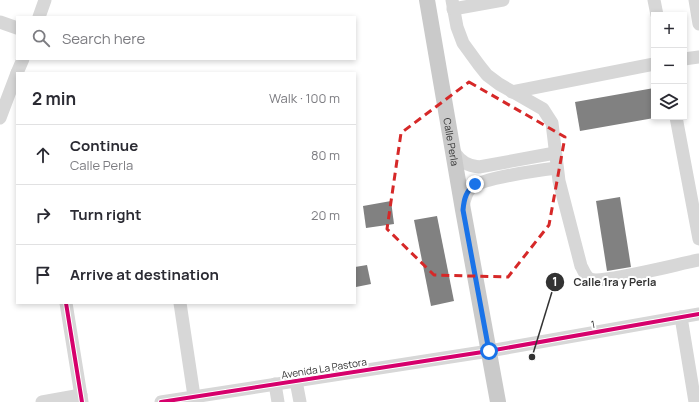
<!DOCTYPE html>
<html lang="en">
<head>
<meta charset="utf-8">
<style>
	:root { --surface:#fff; --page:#f7f7f7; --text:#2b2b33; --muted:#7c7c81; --line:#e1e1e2 }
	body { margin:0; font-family:Manrope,sans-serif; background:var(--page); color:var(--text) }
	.controls { position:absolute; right:12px; top:12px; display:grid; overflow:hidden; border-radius:0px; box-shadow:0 2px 6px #0003 }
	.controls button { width:36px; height:36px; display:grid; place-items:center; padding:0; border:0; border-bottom:1px solid var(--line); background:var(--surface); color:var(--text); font:20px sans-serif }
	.stop { position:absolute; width:12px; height:12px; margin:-9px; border:3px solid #1a73e8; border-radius:50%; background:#fff }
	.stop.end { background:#1a73e8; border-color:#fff; box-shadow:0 1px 4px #0008 }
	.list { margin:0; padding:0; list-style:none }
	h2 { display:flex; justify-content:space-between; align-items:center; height:52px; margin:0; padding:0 16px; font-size:17px }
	h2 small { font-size:13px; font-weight:400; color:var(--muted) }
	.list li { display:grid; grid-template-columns:26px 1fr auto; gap:12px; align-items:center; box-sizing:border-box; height:60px; padding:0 16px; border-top:1px solid var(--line) }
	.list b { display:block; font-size:15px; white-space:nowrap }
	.list p { margin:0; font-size:13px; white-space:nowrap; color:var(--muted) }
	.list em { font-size:13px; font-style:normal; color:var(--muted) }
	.icon { flex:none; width:22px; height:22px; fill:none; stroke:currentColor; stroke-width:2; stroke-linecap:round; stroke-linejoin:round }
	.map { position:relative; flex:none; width:699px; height:402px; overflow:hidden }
	.search { position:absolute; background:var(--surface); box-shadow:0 2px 6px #0003; left:16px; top:16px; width:340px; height:44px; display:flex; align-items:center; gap:10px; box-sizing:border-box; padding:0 14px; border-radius:0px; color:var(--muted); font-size:15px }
	.panel { position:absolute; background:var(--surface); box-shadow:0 2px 6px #0003; left:16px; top:72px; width:340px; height:232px; border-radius:0px }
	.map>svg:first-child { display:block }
</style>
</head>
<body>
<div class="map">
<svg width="699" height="402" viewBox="0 0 699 402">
	<rect width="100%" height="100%" fill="#fff"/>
	<!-- building -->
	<g fill="#818181">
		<path d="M 654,88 L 654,118 L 580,131 L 575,102 Z"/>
		<path d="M 620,197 L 631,267 L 607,271 L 596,201 Z"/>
		<path d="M 391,201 L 394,224 L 366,228 L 363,206 Z"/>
		<path d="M 437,216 L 454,301 L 431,306 L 414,220 Z"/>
		<path d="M 367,265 L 371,284 L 356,287 L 355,267 Z"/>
	</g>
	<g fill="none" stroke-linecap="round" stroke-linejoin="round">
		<!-- minor -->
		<g stroke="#d7d7d7" stroke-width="13">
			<path d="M 452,0 L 457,27 L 463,43 L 479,65 L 487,75 L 499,84 L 543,109 L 552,123 L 559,181 L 581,266 C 584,271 585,276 590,279 C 601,284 682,263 699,260"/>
			<path d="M 654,0 L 657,15"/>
			<path d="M 695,0 L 699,24"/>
			<path d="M 453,9 L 503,0"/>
			<path d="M 39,17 L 45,0"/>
			<path d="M 0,22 L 17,28"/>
			<path d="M 684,59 L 699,57"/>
			<path d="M 17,73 L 23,59"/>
			<path d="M 512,92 L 654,64"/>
			<path d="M 676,117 L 699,239"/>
			<path d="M 0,118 L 17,73"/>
			<path d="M 454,152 C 461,162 468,166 479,167 L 555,153"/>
			<path d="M 463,208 C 464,201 465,193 471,188 C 481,178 541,170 557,168"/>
			<path d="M 66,303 L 82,402"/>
			<path d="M 180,303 L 194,396"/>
			<path d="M 681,317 L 695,402"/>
			<path d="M 296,381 L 300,402"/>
			<path d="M 275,384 L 278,402"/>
			<path d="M 42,402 L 81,395"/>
			<path d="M 161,402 L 489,351 L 699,314"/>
		</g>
		<!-- major -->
		<path stroke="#cacaca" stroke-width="16" id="s1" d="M 427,0 L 463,210 L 498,402"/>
		<defs>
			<g id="cycleway">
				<path d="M 66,303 L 82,402"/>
				<path d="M 161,402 L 489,351 L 699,314"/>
			</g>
		</defs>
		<!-- cycleway casing -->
		<use href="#cycleway" stroke="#fff" stroke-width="6"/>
		<!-- cycleway -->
		<use href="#cycleway" stroke="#d6006c" stroke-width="4"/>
	</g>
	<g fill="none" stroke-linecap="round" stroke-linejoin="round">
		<!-- route -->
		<path stroke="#1a73e8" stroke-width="5" d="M 475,184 C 466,191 464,199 463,210 L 489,351"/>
	</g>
	<!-- marked area -->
	<path fill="none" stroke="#d62828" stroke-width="3" stroke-dasharray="8 5" stroke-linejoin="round" d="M 469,82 L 565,137 L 549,225 L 508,277 L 434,275 L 387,229 L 401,133 Z"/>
	<g text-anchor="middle" stroke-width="4" stroke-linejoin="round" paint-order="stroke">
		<!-- street labels -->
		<g font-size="10" fill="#333" stroke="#fff">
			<text dy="4" stroke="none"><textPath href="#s1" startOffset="144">Calle Perla</textPath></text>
			<text transform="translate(593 324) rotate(-10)" y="4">1</text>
			<text transform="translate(324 368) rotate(-9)" y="4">Avenida La Pastora</text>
		</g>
	</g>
	<!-- callouts -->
	<path fill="none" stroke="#333" stroke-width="1.5" d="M532 357L555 282"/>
	<g fill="#333" stroke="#fff" stroke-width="1.5">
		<circle cx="532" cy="357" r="4"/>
		<circle cx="555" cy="282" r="10"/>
	</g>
	<g font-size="12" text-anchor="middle" font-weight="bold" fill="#fff">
		<text x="555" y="286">1</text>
	</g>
	<g font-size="11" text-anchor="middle" font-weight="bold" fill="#333" stroke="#fff" stroke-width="4" stroke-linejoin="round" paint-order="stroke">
		<text x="615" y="286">Calle 1ra y Perla</text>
	</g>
</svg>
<div class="controls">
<button>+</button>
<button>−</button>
<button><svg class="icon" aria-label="layers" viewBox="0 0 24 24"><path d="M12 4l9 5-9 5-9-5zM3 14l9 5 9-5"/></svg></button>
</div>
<div class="stop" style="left:489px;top:351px"></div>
<div class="stop end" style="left:475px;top:184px"></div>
<div class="search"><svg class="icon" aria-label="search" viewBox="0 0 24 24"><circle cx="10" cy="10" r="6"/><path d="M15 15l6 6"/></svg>Search here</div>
<section class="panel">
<h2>2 min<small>Walk · 100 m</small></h2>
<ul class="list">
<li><svg class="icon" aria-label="ahead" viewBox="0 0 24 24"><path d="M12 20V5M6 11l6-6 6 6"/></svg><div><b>Continue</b><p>Calle Perla</p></div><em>80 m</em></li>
<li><svg class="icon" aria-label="right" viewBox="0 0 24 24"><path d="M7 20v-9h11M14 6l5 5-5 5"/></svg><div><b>Turn right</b></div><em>20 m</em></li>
<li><svg class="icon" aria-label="arrive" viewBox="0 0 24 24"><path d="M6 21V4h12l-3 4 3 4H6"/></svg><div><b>Arrive at destination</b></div></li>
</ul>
</section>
</div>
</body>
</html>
